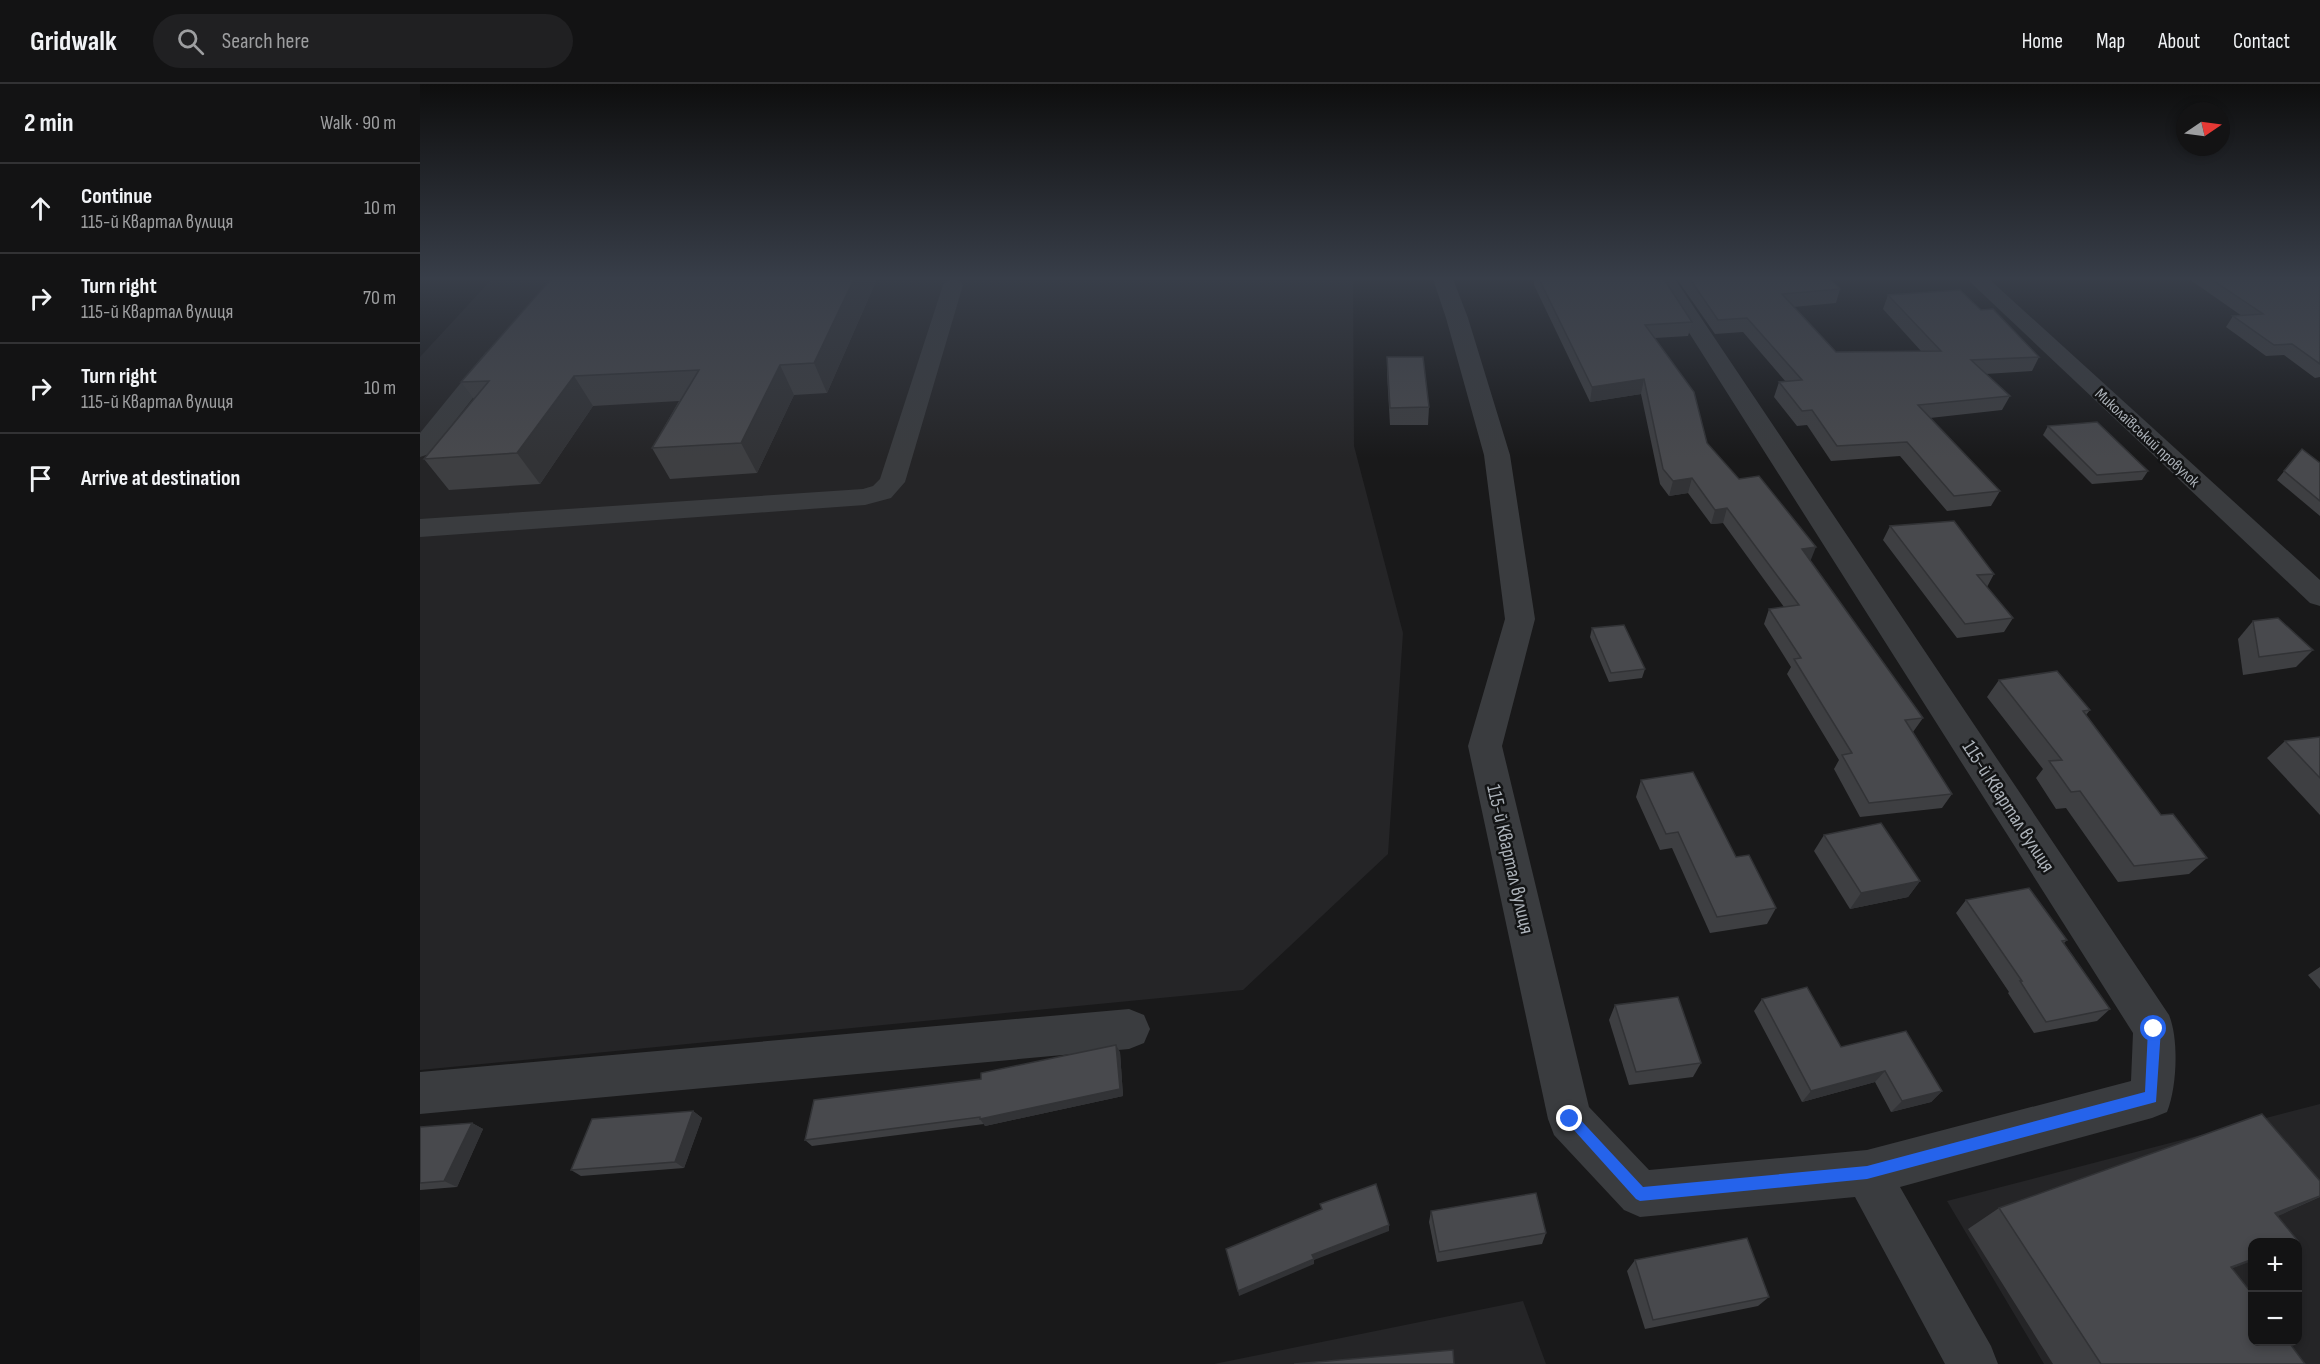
<!DOCTYPE html>
<html lang="en">
<head>
<meta charset="utf-8">
<style>
	:root { --surface:#131314; --page:#202022; --text:#f1f3f6; --muted:#9d9ea0; --line:#323234 }
	body { margin:0; font-family:"Sofia Sans Condensed",sans-serif; background:var(--page); color:var(--text) }
	.controls { position:absolute; right:18px; bottom:18px; display:grid; overflow:hidden; border-radius:12px; box-shadow:0 3px 9px #0003 }
	.controls button { width:54px; height:54px; display:grid; place-items:center; padding:0; border:0; border-bottom:2px solid var(--line); background:var(--surface); color:var(--text); font:30px sans-serif }
	.compass { position:absolute; left:1756px; top:18px; width:54px; height:54px; border-radius:50%; background:var(--surface); box-shadow:0 3px 9px #0003; rotate:77deg }
	.stop { position:absolute; width:18px; height:18px; margin:-14px; border:4px solid #2563eb; border-radius:50%; background:#fff }
	.stop.end { background:#2563eb; border-color:#fff; box-shadow:0 2px 6px #0008 }
	.list { margin:0; padding:0; list-style:none }
	h2 { display:flex; justify-content:space-between; align-items:center; height:78px; margin:0; padding:0 24px; font-size:26px }
	h2 small { font-size:20px; font-weight:400; color:var(--muted) }
	.list li { display:grid; grid-template-columns:39px 1fr auto; gap:18px; align-items:center; box-sizing:border-box; height:90px; padding:0 24px; border-top:2px solid var(--line) }
	.list b { display:block; font-size:22px; white-space:nowrap }
	.list p { margin:0; font-size:20px; white-space:nowrap; color:var(--muted) }
	.list em { font-size:20px; font-style:normal; color:var(--muted) }
	.icon { flex:none; width:33px; height:33px; fill:none; stroke:currentColor; stroke-width:2; stroke-linecap:round; stroke-linejoin:round }
	.map { position:relative; flex:none; width:1900px; height:1280px; overflow:hidden }
	header { display:flex; align-items:center; gap:36px; box-sizing:border-box; height:84px; padding:0 30px; background:var(--surface); border-bottom:2px solid var(--line) }
	header strong { font-size:28px }
	nav { display:flex; gap:33px; margin-inline-start:auto; font-size:21px }
	.search { width:420px; height:54px; background:var(--page); display:flex; align-items:center; gap:15px; box-sizing:border-box; padding:0 21px; border-radius:33px; color:var(--muted); font-size:22px }
	main { display:flex }
	aside { flex:1; background:var(--surface) }
	.map>svg:first-child { display:block }
</style>
</head>
<body>
<header>
<strong>Gridwalk</strong>
<div class="search"><svg class="icon" aria-label="search" viewBox="0 0 24 24"><circle cx="10" cy="10" r="6"/><path d="M15 15l6 6"/></svg>Search here</div>
<nav><a>Home</a><a>Map</a><a>About</a><a>Contact</a></nav>
</header>
<main>
<aside>
<h2>2 min<small>Walk · 90 m</small></h2>
<ul class="list">
<li><svg class="icon" aria-label="ahead" viewBox="0 0 24 24"><path d="M12 20V5M6 11l6-6 6 6"/></svg><div><b>Continue</b><p>115-й Квартал вулиця</p></div><em>10 m</em></li>
<li><svg class="icon" aria-label="right" viewBox="0 0 24 24"><path d="M7 20v-9h11M14 6l5 5-5 5"/></svg><div><b>Turn right</b><p>115-й Квартал вулиця</p></div><em>70 m</em></li>
<li><svg class="icon" aria-label="right" viewBox="0 0 24 24"><path d="M7 20v-9h11M14 6l5 5-5 5"/></svg><div><b>Turn right</b><p>115-й Квартал вулиця</p></div><em>10 m</em></li>
<li><svg class="icon" aria-label="arrive" viewBox="0 0 24 24"><path d="M6 21V4h12l-3 4 3 4H6"/></svg><div><b>Arrive at destination</b></div></li>
</ul>
</aside>
<div class="map">
<svg width="1900" height="1280" viewBox="0 0 1900 1280">
	<rect width="100%" height="100%" fill="#19191a"/>
	<!-- built -->
	<g fill="#252527" fill-rule="evenodd">
		<path d="M 72,195 L 933,195 L 934,362 L 983,549 L 968,770 L 823,906 L 0,986 L 0,273 Z"/>
		<path d="M 1900,1020 L 1900,1280 L 1624,1280 L 1527,1117 ZM 1832,1158 L 1878,1158 L 1878,1258 L 1832,1258 Z"/>
		<path d="M 1103,1217 L 1126,1280 L 794,1280 Z"/>
	</g>
	<g fill="none" stroke-linecap="round" stroke-linejoin="round">
		<!-- minor -->
		<g fill="#3a3c3f" fill-rule="evenodd">
			<path d="M 533,195 L 540,197 L 543,201 L 485,398 L 471,414 L 445,421 L 0,453 L 0,435 L 443,405 L 453,402 L 460,395 L 523,201 L 526,197 Z"/>
			<path d="M 1013,195 L 1033,195 L 1048,234 L 1090,371 L 1115,535 L 1082,662 L 1169,1023 L 1229,1086 L 1447,1066 L 1711,997 L 1713,949 L 1235,195 L 1255,195 L 1749,931 C 1759,955 1757,1004 1747,1028 L 1732,1034 L 1480,1103 L 1571,1262 L 1578,1280 L 1525,1280 L 1435,1113 L 1220,1133 L 1204,1126 L 1134,1051 L 1128,1035 L 1048,662 L 1085,535 L 1064,371 L 1026,234 Z"/>
			<path d="M 1547,195 L 1569,195 L 1900,496 L 1900,522 L 1890,519 Z"/>
			<path d="M 74,266 L 82,268 L 85,273 L 9,370 L 0,373 L 0,349 L 66,268 Z"/>
			<path d="M 709,925 L 724,931 L 730,945 L 724,959 L 709,965 L 0,1030 L 0,988 Z"/>
		</g>
	</g>
	<!-- wall -->
	<g fill="#3e3f42">
		<path d="M 131,195 L 457,195 L 407,309 L 374,311 L 337,389 L 250,395 L 232,364 L 259,317 L 173,322 L 120,400 L 29,406 L 4,375 L 54,315 L 41,298 Z"/>
		<path d="M 1114,195 L 1244,195 L 1272,238 L 1268,252 L 1235,254 L 1287,359 L 1390,476 L 1503,634 L 1493,648 L 1532,710 L 1522,724 L 1440,733 L 1414,685 L 1419,676 L 1367,590 L 1371,583 L 1344,540 L 1349,525 L 1364,523 L 1303,439 L 1291,440 L 1268,409 L 1249,412 L 1240,400 L 1221,310 L 1170,318 L 1114,201 Z"/>
		<path d="M 1257,195 L 1410,195 L 1420,205 L 1416,219 L 1373,223 L 1416,268 L 1501,267 L 1463,225 L 1468,211 L 1561,226 L 1619,273 L 1612,287 L 1566,290 L 1590,312 L 1582,326 L 1510,334 L 1580,407 L 1571,422 L 1527,427 L 1480,372 L 1411,377 L 1387,341 L 1377,342 L 1354,313 L 1359,298 L 1366,298 L 1323,248 L 1295,250 Z"/>
		<path d="M 1769,195 L 1900,195 L 1900,293 L 1895,294 L 1864,271 L 1846,272 L 1806,243 L 1813,232 L 1822,232 Z"/>
		<path d="M 967,273 L 1009,323 L 1008,341 L 970,341 L 967,290 Z"/>
		<path d="M 1628,342 L 1728,387 L 1722,396 L 1672,400 L 1623,351 Z"/>
		<path d="M 1882,365 L 1900,379 L 1900,432 L 1857,396 Z"/>
		<path d="M 1470,442 L 1574,490 L 1567,503 L 1593,534 L 1584,548 L 1537,554 L 1463,456 Z"/>
		<path d="M 1833,537 L 1893,566 L 1876,583 L 1823,591 L 1818,555 Z"/>
		<path d="M 1172,544 L 1225,585 L 1222,594 L 1189,598 L 1170,553 Z"/>
		<path d="M 1579,596 L 1670,626 L 1666,631 L 1741,731 L 1787,774 L 1769,790 L 1698,798 L 1646,724 L 1636,725 L 1616,694 L 1623,685 L 1567,613 Z"/>
		<path d="M 1900,653 L 1900,731 L 1847,674 L 1865,657 Z"/>
		<path d="M 1221,696 L 1316,773 L 1356,824 L 1347,840 L 1290,849 L 1252,764 L 1240,766 L 1216,713 Z"/>
		<path d="M 1404,751 L 1500,797 L 1488,813 L 1430,825 L 1394,767 Z"/>
		<path d="M 1546,816 L 1647,856 L 1644,859 L 1690,925 L 1677,937 L 1614,949 L 1588,909 L 1589,908 L 1536,829 Z"/>
		<path d="M 1900,883 L 1900,905 L 1888,891 Z"/>
		<path d="M 1342,915 L 1421,963 L 1522,1007 L 1511,1018 L 1471,1028 L 1455,998 L 1382,1018 L 1334,927 Z"/>
		<path d="M 1195,921 L 1281,979 L 1273,993 L 1209,1001 L 1189,936 Z"/>
		<path d="M 700,968 L 703,1012 L 565,1042 L 564,1040 L 392,1062 L 385,1056 L 561,995 Z"/>
		<path d="M 273,1027 L 282,1034 L 264,1084 L 161,1092 L 151,1086 Z"/>
		<path d="M 52,1039 L 63,1045 L 37,1103 L 0,1106 L 0,1043 Z"/>
		<path d="M 1900,1097 L 1900,1113 L 1857,1132 L 1833,1176 L 1812,1184 L 1885,1280 L 1633,1280 L 1548,1145 L 1579,1124 Z"/>
		<path d="M 1011,1127 L 1126,1149 L 1122,1160 L 1017,1178 L 1009,1138 Z"/>
		<path d="M 1215,1176 L 1349,1213 L 1338,1222 L 1225,1245 L 1207,1187 Z"/>
	</g>
	<!-- shaded-wall -->
	<g fill="#323336">
		<path d="M 434,195 L 457,195 L 407,309 L 394,279 Z"/>
		<path d="M 360,281 L 374,311 L 337,389 L 321,359 Z"/>
		<path d="M 154,292 L 173,322 L 120,400 L 97,369 Z"/>
		<path d="M 1224,295 L 1221,310 L 1170,318 L 1172,303 Z"/>
		<path d="M 1272,394 L 1268,409 L 1249,412 L 1253,397 Z"/>
		<path d="M 1307,424 L 1303,439 L 1291,440 L 1295,426 Z"/>
		<path d="M 1396,463 L 1390,478 L 1382,465 Z"/>
		<path d="M 1500,797 L 1488,813 L 1430,825 L 1441,809 Z"/>
		<path d="M 696,961 L 700,968 L 703,1012 L 565,1042 L 560,1035 Z"/>
		<path d="M 1465,987 L 1455,998 L 1382,1018 L 1391,1007 Z"/>
		<path d="M 1522,1007 L 1511,1018 L 1471,1028 L 1482,1017 Z"/>
		<path d="M 273,1027 L 282,1034 L 264,1084 L 255,1078 Z"/>
		<path d="M 52,1039 L 63,1045 L 37,1103 L 24,1097 Z"/>
		<path d="M 1900,1112 L 1863,1130 L 1810,1150 L 1855,1129 Z"/>
		<path d="M 969,1141 L 969,1147 L 894,1176 L 894,1180 L 819,1212 L 818,1207 L 892,1171 Z"/>
		<path d="M 1833,1175 L 1832,1177 L 1768,1201 Z"/>
	</g>
	<!-- building -->
	<g fill="#48494d" stroke="#323336" stroke-width="1.5">
		<path d="M 131,195 L 434,195 L 394,279 L 360,281 L 321,359 L 232,364 L 279,286 L 154,292 L 97,369 L 4,375 L 69,297 L 41,298 Z"/>
		<path d="M 1119,195 L 1244,195 L 1272,238 L 1225,241 L 1274,308 L 1287,359 L 1319,395 L 1339,392 L 1396,463 L 1382,465 L 1503,634 L 1485,636 L 1532,710 L 1449,719 L 1422,671 L 1432,669 L 1374,575 L 1381,574 L 1349,525 L 1379,521 L 1307,424 L 1295,426 L 1272,394 L 1253,397 L 1243,385 L 1224,295 L 1172,303 Z"/>
		<path d="M 1270,195 L 1410,195 L 1420,205 L 1362,210 L 1416,268 L 1521,267 L 1468,211 L 1540,206 L 1561,226 L 1573,225 L 1619,273 L 1551,276 L 1590,312 L 1498,321 L 1580,407 L 1534,412 L 1487,358 L 1417,362 L 1392,326 L 1382,327 L 1359,298 L 1382,296 L 1327,234 L 1298,236 Z"/>
		<path d="M 1791,195 L 1900,195 L 1900,280 L 1872,260 L 1854,261 L 1813,232 L 1843,230 Z"/>
		<path d="M 967,273 L 1003,273 L 1009,323 L 970,324 Z"/>
		<path d="M 1677,338 L 1728,387 L 1677,391 L 1628,342 Z"/>
		<path d="M 1882,365 L 1900,379 L 1900,417 L 1864,387 Z"/>
		<path d="M 1534,437 L 1574,490 L 1557,491 L 1593,534 L 1545,540 L 1470,442 Z"/>
		<path d="M 1858,534 L 1893,566 L 1839,573 L 1833,537 Z"/>
		<path d="M 1204,541 L 1225,585 L 1191,589 L 1172,544 Z"/>
		<path d="M 1637,587 L 1670,626 L 1663,627 L 1741,731 L 1753,730 L 1787,774 L 1714,782 L 1660,707 L 1651,708 L 1629,677 L 1642,676 L 1579,596 Z"/>
		<path d="M 1900,653 L 1900,694 L 1865,657 Z"/>
		<path d="M 1273,688 L 1316,773 L 1329,771 L 1356,824 L 1297,833 L 1258,748 L 1246,750 L 1221,696 Z"/>
		<path d="M 1461,739 L 1500,797 L 1441,809 L 1404,751 Z"/>
		<path d="M 1609,804 L 1647,856 L 1642,857 L 1690,925 L 1626,938 L 1600,897 L 1602,897 L 1546,816 Z"/>
		<path d="M 1387,903 L 1421,963 L 1486,947 L 1522,1007 L 1482,1017 L 1465,987 L 1391,1007 L 1342,915 Z"/>
		<path d="M 1258,913 L 1281,979 L 1216,988 L 1195,921 Z"/>
		<path d="M 696,961 L 700,1005 L 560,1035 L 560,1033 L 385,1056 L 394,1016 L 561,995 L 561,989 Z"/>
		<path d="M 273,1027 L 255,1078 L 151,1086 L 172,1035 Z"/>
		<path d="M 1842,1030 L 1900,1097 L 1900,1112 L 1855,1129 L 1878,1157 L 1876,1158 L 1833,1158 L 1833,1175 L 1811,1183 L 1833,1211 L 1833,1257 L 1868,1257 L 1885,1280 L 1681,1280 L 1579,1124 Z"/>
		<path d="M 52,1039 L 24,1097 L 0,1099 L 0,1043 Z"/>
		<path d="M 956,1100 L 969,1141 L 892,1171 L 894,1175 L 818,1207 L 806,1165 L 902,1125 L 900,1120 Z"/>
		<path d="M 1116,1109 L 1126,1149 L 1019,1168 L 1011,1127 Z"/>
		<path d="M 1327,1154 L 1349,1213 L 1233,1236 L 1215,1176 Z"/>
		<path d="M 1033,1266 L 1034,1280 L 874,1280 Z"/>
	</g>
	<!-- sky -->
	<linearGradient id="sky" x2="0" y2="1"><stop stop-color="#0e0e0e"/><stop offset="0.52" stop-color="#383e49"/><stop offset="1" stop-color="#383e49" stop-opacity="0"/></linearGradient>
	<rect width="1900" height="374" fill="url(#sky)"/>
	<!-- route -->
	<path fill="#2563eb" d="M 1734,939 L 1741,945 L 1736,1018 L 1447,1095 L 1220,1117 L 1216,1115 L 1144,1035 L 1146,1030 L 1150,1028 L 1155,1030 L 1223,1103 L 1447,1082 L 1725,1008 L 1728,945 Z"/>
	<g text-anchor="middle" stroke-width="5" stroke-linejoin="round" paint-order="stroke">
		<!-- far-street labels -->
		<g font-size="16" fill="#acb2b9" stroke="#131415">
			<text transform="translate(1728 353) rotate(43)" y="6">Миколаївський провулок</text>
		</g>
		<!-- street labels -->
		<g font-size="20" fill="#acb2b9" stroke="#131415">
			<text transform="translate(1589 722) rotate(57)" y="7">115-й Квартал вулиця</text>
			<text transform="translate(1091 775) rotate(77)" y="7">115-й Квартал вулиця</text>
		</g>
	</g>
</svg>
<div class="controls">
<button>+</button>
<button>−</button>
</div>
<svg class="compass" viewBox="-18 -18 36 36"><path d="M0-13l5 13h-10z" fill="#e53935"/><path d="M0 13l5-13h-10z" fill="#9d9ea0"/></svg>
<div class="stop" style="left:1734px;top:945px"></div>
<div class="stop end" style="left:1150px;top:1035px"></div>
</div>
</main>
</body>
</html>
